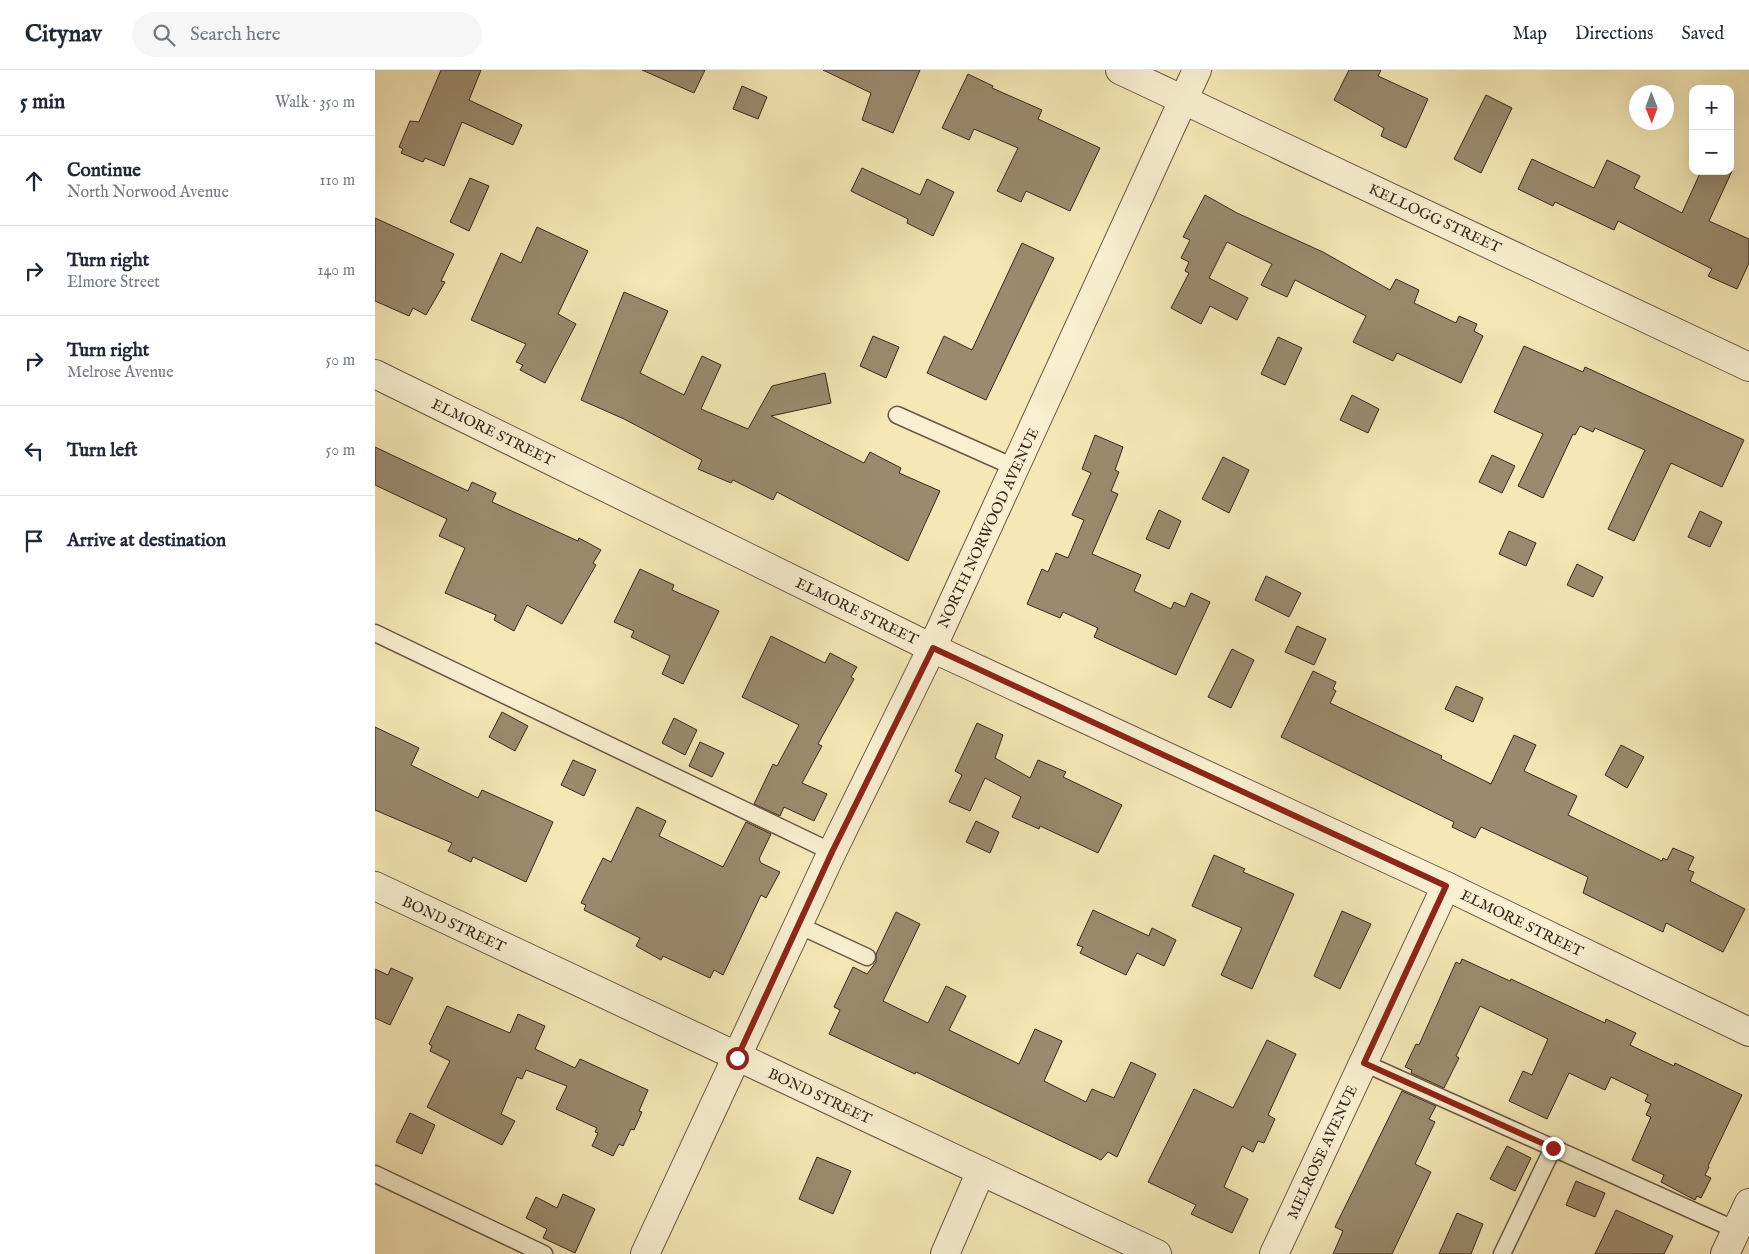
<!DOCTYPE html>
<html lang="en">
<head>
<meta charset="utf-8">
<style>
	:root { --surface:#fff; --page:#f6f6f7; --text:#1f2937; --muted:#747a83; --line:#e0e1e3 }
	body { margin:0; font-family:"IM FELL English",serif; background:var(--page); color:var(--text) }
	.controls { position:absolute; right:15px; top:15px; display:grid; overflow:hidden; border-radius:10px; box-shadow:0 5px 20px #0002 }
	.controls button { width:45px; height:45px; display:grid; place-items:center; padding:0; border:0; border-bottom:1px solid var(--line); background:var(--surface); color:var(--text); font:25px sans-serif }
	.compass { position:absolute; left:1254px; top:15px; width:45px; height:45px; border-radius:50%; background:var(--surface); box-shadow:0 5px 20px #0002; rotate:179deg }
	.stop { position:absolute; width:15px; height:15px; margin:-11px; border:4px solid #8f2418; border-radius:50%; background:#fff }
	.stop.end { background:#8f2418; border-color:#fff; box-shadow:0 1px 5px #0008 }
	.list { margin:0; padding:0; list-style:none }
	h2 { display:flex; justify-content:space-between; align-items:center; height:65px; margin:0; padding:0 20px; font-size:21px }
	h2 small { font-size:16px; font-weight:400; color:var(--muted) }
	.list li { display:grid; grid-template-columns:32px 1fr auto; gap:15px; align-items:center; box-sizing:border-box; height:90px; padding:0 20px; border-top:1px solid var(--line) }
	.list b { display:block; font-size:19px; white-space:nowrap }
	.list p { margin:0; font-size:16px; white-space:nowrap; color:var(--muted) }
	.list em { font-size:16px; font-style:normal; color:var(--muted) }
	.icon { flex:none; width:28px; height:28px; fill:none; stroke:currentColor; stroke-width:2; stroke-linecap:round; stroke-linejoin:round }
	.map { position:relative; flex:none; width:1374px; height:1184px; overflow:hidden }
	header { display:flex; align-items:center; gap:30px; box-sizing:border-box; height:70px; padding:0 25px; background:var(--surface); border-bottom:1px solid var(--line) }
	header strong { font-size:24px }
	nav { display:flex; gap:28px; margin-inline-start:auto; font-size:18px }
	.search { width:350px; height:45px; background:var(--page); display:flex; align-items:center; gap:12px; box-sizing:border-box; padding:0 18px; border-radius:28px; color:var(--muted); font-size:19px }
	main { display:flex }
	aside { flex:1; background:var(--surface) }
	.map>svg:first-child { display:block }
</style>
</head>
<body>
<header>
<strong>Citynav</strong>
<div class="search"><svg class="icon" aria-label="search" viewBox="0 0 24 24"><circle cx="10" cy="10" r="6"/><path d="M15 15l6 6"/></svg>Search here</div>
<nav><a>Map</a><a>Directions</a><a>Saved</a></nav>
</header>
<main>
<aside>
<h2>5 min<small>Walk · 350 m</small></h2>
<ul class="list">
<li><svg class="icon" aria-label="ahead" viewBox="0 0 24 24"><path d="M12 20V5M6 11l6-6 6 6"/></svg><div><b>Continue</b><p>North Norwood Avenue</p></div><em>110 m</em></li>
<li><svg class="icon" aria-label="right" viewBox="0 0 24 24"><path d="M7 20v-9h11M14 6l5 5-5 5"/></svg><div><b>Turn right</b><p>Elmore Street</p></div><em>140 m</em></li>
<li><svg class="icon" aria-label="right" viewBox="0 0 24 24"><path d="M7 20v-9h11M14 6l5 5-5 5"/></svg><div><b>Turn right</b><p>Melrose Avenue</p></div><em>50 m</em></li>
<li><svg class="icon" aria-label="left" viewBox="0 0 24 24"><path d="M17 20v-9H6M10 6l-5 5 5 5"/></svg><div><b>Turn left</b></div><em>50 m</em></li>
<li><svg class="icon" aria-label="arrive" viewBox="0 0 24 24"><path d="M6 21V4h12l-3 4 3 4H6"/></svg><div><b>Arrive at destination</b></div></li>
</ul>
</aside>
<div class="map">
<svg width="1374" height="1184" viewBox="0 0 1374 1184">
	<rect width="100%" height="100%" fill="#f5e8b6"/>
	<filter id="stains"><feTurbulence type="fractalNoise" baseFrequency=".004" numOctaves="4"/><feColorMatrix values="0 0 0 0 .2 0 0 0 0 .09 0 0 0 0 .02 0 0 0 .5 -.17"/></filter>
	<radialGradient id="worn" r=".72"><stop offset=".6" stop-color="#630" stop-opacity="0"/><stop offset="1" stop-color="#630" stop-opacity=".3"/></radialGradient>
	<!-- building -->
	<g fill="#9b8b6e" stroke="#3a2720">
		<path d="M 66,0 L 106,0 L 94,30 L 147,55 L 138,75 L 87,52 L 69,96 L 50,88 L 48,92 L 26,83 L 28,79 L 24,77 L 35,51 L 44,52 Z"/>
		<path d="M 267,0 L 330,0 L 319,23 Z"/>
		<path d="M 448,0 L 545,0 L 518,63 L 487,50 L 496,23 Z"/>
		<path d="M 974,0 L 1006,0 L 1003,6 L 1053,29 L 1031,78 L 1006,66 L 1009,58 L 959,30 Z"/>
		<path d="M 593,4 L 618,16 L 617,18 L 667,40 L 663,49 L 725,78 L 695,141 L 651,121 L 646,132 L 622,121 L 643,78 L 599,59 L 594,70 L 567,58 Z"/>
		<path d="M 367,16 L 392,27 L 383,49 L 358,39 Z"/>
		<path d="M 1111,25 L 1137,38 L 1106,103 L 1079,89 Z"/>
		<path d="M 1157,89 L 1219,118 L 1232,90 L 1265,106 L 1259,118 L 1307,143 L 1326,101 L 1357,101 L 1334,151 L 1374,169 L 1374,193 L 1362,219 L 1333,206 L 1337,199 L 1243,151 L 1239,160 L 1180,132 L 1178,136 L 1143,119 Z"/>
		<path d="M 487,98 L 545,125 L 552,109 L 579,122 L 558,166 L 532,153 L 533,149 L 476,121 Z"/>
		<path d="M 95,108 L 114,116 L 94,161 L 75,152 Z"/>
		<path d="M 830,125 L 862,143 L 948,182 L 1015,220 L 1021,209 L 1044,220 L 1039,233 L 1081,253 L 1084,246 L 1102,254 L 1099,261 L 1108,266 L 1086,313 L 1022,283 L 1018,291 L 978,272 L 991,246 L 920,210 L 912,227 L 886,215 L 897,194 L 852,172 L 834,208 L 873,228 L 862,250 L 835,236 L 826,254 L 796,238 L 814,203 L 810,201 L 814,192 L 806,188 L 815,170 L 808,167 Z"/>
		<path d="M 0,148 L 79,184 L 66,211 L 70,212 L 51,245 L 38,238 L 34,246 L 0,231 Z"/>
		<path d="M 162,157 L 213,181 L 183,244 L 201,254 L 170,313 L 145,300 L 148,295 L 141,292 L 151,274 L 96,250 L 126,183 L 146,193 Z"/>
		<path d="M 647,173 L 679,188 L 611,330 L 552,303 L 569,266 L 597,280 Z"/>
		<path d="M 249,222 L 293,241 L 265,303 L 309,325 L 327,286 L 346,295 L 326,339 L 373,359 L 397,316 L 450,303 L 456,333 L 396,346 L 489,393 L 495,382 L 526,398 L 524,403 L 565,421 L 533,491 L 402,422 L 398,430 L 358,410 L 356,413 L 323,399 L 327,390 L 249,349 L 206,330 Z"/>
		<path d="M 498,266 L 524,277 L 511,308 L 485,296 Z"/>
		<path d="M 903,267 L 927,278 L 910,315 L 886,304 Z"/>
		<path d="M 1149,276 L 1208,302 L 1210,297 L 1369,370 L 1347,417 L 1296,393 L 1259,471 L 1233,459 L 1270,380 L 1220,358 L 1218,362 L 1205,356 L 1200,365 L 1198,364 L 1168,428 L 1143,416 L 1168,364 L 1119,342 Z"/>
		<path d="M 977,325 L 1004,339 L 993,363 L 965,350 Z"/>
		<path d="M 720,365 L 748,377 L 740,400 L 744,402 L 736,421 L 743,424 L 717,484 L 766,505 L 759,521 L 796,539 L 799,532 L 810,537 L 816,523 L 835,532 L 801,605 L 719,567 L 723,558 L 688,542 L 685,548 L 652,534 L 667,499 L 673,502 L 681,483 L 693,488 L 709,450 L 697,445 L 716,403 L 707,399 Z"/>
		<path d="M 0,377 L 93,421 L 97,412 L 121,423 L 117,432 L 203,471 L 204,468 L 226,480 L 218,493 L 221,495 L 187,554 L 152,535 L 139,561 L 119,550 L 121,545 L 70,523 L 90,478 L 64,466 L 72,449 L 0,415 Z"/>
		<path d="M 1117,385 L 1140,396 L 1127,423 L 1104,412 Z"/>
		<path d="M 848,387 L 874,400 L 854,443 L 827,429 Z"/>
		<path d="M 784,440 L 806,451 L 794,479 L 771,469 Z"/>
		<path d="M 1325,441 L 1347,452 L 1335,477 L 1313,467 Z"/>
		<path d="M 1134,461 L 1161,473 L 1151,496 L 1124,484 Z"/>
		<path d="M 1202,494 L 1228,507 L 1218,527 L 1192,515 Z"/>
		<path d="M 265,499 L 299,515 L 297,520 L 344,541 L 308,614 L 287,604 L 295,586 L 256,567 L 259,561 L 239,552 Z"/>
		<path d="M 891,506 L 926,523 L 914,547 L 880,530 Z"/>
		<path d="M 922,556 L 951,569 L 939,595 L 910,582 Z"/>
		<path d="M 396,566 L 450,593 L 455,583 L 482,597 L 476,607 L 479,609 L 443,674 L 447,676 L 427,713 L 452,724 L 439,751 L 409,737 L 405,746 L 379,734 L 398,694 L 402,696 L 424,655 L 367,627 Z"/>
		<path d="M 857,579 L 879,590 L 856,638 L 833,627 Z"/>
		<path d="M 938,601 L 961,612 L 958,619 L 961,621 L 955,633 L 1067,686 L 1066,689 L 1116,714 L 1139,665 L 1161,675 L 1149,701 L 1202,726 L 1193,745 L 1287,791 L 1288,788 L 1292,790 L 1298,778 L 1319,787 L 1313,800 L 1319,802 L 1315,811 L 1370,839 L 1348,882 L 1291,853 L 1288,862 L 1208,823 L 1213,807 L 1106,757 L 1100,768 L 1077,757 L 1079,752 L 906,667 Z"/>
		<path d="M 1081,616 L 1108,628 L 1098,652 L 1070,639 Z"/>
		<path d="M 127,642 L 153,656 L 140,681 L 114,667 Z"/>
		<path d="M 299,648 L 322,660 L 310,685 L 287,673 Z"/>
		<path d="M 602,653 L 628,665 L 620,688 L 655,708 L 663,690 L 691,702 L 688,707 L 747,735 L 723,783 L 665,756 L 664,759 L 637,747 L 646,727 L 610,708 L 595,741 L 574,732 L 587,705 L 580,701 Z"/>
		<path d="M 0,657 L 44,678 L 36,695 L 103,728 L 107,720 L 178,752 L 151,812 L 98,787 L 96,792 L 73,781 L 77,773 L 0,740 Z"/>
		<path d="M 325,672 L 349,683 L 337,707 L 314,696 Z"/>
		<path d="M 1246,675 L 1269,687 L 1252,718 L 1230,705 Z"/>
		<path d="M 198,690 L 221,700 L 209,726 L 186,715 Z"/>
		<path d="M 262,737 L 291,751 L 284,766 L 348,797 L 371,752 L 396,764 L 384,789 L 386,793 L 405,802 L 391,828 L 386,825 L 348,905 L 339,900 L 335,908 L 288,886 L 286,890 L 261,876 L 265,868 L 209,840 L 211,835 L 206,833 L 228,788 L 236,792 Z"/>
		<path d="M 601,751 L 624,762 L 615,783 L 591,772 Z"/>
		<path d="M 839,785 L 870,799 L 868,802 L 919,824 L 877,919 L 846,905 L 867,858 L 817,836 Z"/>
		<path d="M 718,840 L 774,866 L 777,858 L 801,870 L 789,896 L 762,883 L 751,905 L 705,883 L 708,877 L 702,875 Z"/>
		<path d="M 967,841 L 996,854 L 965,919 L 939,906 Z"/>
		<path d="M 521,842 L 545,854 L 508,931 L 553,953 L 571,916 L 591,926 L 574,960 L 644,994 L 660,959 L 687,971 L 669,1011 L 711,1032 L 717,1019 L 739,1028 L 756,992 L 781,1004 L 742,1087 L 733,1082 L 726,1090 L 541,1002 L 540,1004 L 454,964 L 465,940 L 459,937 L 478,897 L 492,904 L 501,892 L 501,884 Z"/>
		<path d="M 1087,889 L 1135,911 L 1136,909 L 1230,953 L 1231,949 L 1261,963 L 1255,975 L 1299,996 L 1300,993 L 1367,1025 L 1333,1096 L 1334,1097 L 1330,1105 L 1336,1108 L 1326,1128 L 1322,1126 L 1320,1130 L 1286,1112 L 1289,1105 L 1257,1090 L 1276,1047 L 1271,1045 L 1276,1034 L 1270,1031 L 1273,1025 L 1236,1007 L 1230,1020 L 1194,1003 L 1172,1049 L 1134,1031 L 1148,1001 L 1157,1005 L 1173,969 L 1105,936 L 1081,986 L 1084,988 L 1069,1018 L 1036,1003 L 1037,1000 L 1030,997 L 1041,974 L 1044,975 L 1081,892 L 1085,894 Z"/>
		<path d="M 16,898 L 38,908 L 15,955 L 0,948 L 0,899 L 13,905 Z"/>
		<path d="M 72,936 L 135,963 L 143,944 L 170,956 L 160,979 L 200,998 L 205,989 L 273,1020 L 264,1041 L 267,1042 L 259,1060 L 256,1059 L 248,1076 L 244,1074 L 238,1086 L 217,1076 L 223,1063 L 220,1062 L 222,1058 L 181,1039 L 192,1016 L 151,1000 L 147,1009 L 142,1007 L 126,1044 L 140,1051 L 127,1075 L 52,1037 L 75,991 L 55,981 L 57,976 L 54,974 Z"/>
		<path d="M 892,970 L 921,984 L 893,1045 L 900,1049 L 889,1073 L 883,1071 L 878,1082 L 867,1076 L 849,1117 L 873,1129 L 857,1163 L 816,1144 L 821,1135 L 773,1112 L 819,1019 L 858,1038 Z"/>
		<path d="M 1027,1021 L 1061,1036 L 1054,1049 L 1060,1052 L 1040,1094 L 1056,1102 L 1017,1184 L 958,1184 L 968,1161 L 960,1157 Z"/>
		<path d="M 35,1043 L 60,1055 L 47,1084 L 21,1072 Z"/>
		<path d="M 1132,1076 L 1156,1088 L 1140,1121 L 1115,1109 Z"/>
		<path d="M 442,1087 L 476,1101 L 458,1144 L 424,1129 Z"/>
		<path d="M 1201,1111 L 1230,1123 L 1220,1147 L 1191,1135 Z"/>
		<path d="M 188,1124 L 220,1139 L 200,1183 L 168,1168 L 172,1159 L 151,1148 L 161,1127 L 182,1138 Z"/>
		<path d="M 1241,1140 L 1298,1166 L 1289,1184 L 1220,1184 Z"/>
		<path d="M 1082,1143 L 1108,1154 L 1096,1184 L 1064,1184 Z"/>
	</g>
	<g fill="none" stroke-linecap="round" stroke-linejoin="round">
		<defs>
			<g id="lane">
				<path d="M 522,345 L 639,397"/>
				<path d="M 0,563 L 457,782"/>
				<path d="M 423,855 L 492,887"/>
				<path d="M 989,993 L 1361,1160"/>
				<path d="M 0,1104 L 169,1184"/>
				<path d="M 1127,1184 L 1178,1078"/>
			</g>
			<g id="street">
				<path d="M 745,0 L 1374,297"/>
				<path d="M 0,304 L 557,578 L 1071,816 L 1374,962"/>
				<path d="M 0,816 L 782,1184"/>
				<path d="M 270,1184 L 457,782 L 557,578 L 822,0"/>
				<path d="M 570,1184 L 606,1101"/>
				<path d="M 899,1184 L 1071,816"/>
				<path d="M 1350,1184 L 1374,1133"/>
			</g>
		</defs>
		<!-- lane casing -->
		<use href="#lane" stroke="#695746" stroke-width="19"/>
		<!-- street casing -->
		<use href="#street" stroke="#695746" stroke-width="30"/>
		<!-- lane -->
		<use href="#lane" stroke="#f8f0d0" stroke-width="16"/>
		<!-- street -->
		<use href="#street" stroke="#f8f0d0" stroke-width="28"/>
	</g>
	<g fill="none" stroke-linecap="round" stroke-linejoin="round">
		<!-- route -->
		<path stroke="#8f2418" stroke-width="6" d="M 362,988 L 457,782 L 558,578 L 1071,816 L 989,993 L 1178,1078"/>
	</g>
	<g text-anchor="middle" stroke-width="4" stroke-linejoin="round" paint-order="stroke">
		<!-- street labels -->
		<g font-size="15" fill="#3a2720" stroke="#f8f0d0">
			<text transform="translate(1060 148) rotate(25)" y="5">KELLOGG STREET</text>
			<text transform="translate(118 362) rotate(26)" y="5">ELMORE STREET</text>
			<text transform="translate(613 458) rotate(-65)" y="5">NORTH NORWOOD AVENUE</text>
			<text transform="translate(482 541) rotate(26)" y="5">ELMORE STREET</text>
			<text transform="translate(1147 853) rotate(26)" y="5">ELMORE STREET</text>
			<text transform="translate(79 854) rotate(25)" y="5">BOND STREET</text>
			<text transform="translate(445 1026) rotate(25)" y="5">BOND STREET</text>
			<text transform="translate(947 1082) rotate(-65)" y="5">MELROSE AVENUE</text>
		</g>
	</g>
	<rect width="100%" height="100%" filter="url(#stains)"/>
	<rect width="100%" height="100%" fill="url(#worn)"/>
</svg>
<div class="controls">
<button>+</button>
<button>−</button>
</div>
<svg class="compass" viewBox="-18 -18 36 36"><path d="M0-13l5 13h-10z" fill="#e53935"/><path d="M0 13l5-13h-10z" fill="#747a83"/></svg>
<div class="stop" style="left:362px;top:988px"></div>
<div class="stop end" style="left:1178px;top:1078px"></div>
</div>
</main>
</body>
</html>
